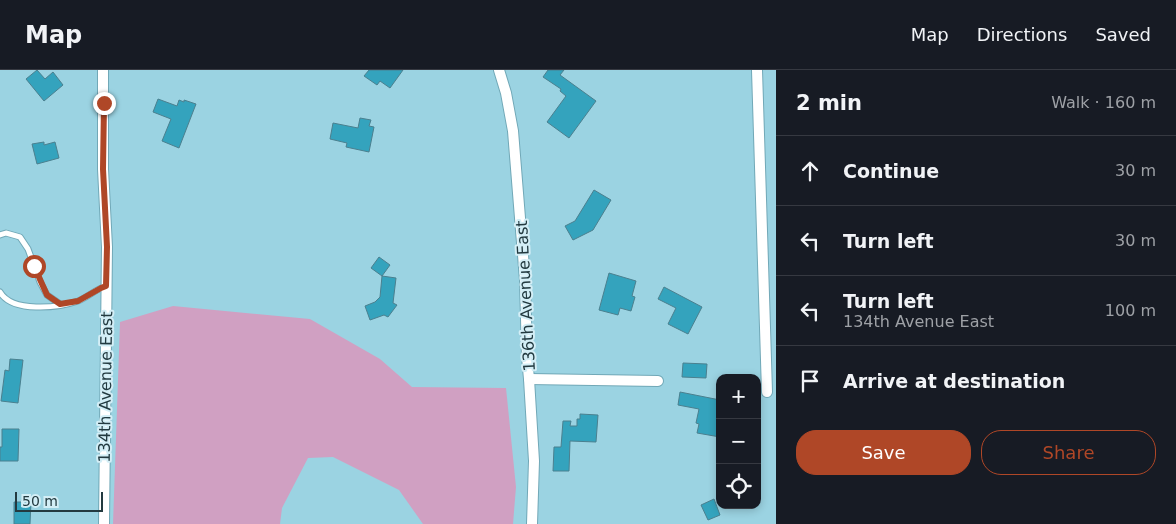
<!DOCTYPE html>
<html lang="en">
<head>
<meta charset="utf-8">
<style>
	:root { --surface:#171b24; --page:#20242c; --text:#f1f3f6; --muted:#9ea1a6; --line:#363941; --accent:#af4727 }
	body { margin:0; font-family:"DejaVu Sans",sans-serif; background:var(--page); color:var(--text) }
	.controls { position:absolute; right:15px; bottom:15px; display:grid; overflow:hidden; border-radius:10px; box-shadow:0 2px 8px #0003 }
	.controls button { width:45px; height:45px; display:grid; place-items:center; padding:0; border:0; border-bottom:1px solid var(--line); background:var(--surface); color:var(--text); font:25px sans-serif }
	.scale { position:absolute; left:15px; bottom:12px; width:88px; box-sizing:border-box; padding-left:5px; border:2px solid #233a40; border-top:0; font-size:14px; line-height:18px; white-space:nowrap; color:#233a40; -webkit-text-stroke:4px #d3eef6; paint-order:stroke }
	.stop { position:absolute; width:15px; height:15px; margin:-11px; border:4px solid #af4727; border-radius:50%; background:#fff }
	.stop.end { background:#af4727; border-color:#fff; box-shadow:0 1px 5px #0008 }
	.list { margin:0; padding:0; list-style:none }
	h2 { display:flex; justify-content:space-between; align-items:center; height:65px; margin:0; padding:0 20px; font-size:21px }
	h2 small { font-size:16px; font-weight:400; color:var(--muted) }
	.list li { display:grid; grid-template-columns:32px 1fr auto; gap:15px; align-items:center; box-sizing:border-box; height:70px; padding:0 20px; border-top:1px solid var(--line) }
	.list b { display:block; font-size:19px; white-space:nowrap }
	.list p { margin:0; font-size:16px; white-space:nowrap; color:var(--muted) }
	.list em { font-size:16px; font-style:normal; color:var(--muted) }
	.actions { display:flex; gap:10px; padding:15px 20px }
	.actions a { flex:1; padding:11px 0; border:1px solid var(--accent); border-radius:20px; text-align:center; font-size:18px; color:var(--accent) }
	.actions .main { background:var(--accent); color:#fff }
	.icon { flex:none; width:28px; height:28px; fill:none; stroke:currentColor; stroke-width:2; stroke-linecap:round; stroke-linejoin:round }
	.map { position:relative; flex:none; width:776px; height:454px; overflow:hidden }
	header { display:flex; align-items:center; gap:30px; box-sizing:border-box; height:70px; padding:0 25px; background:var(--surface); border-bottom:1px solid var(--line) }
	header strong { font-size:24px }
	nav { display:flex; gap:28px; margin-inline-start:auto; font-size:18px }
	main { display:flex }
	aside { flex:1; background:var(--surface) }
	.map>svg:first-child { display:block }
</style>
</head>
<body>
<header>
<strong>Map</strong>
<nav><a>Map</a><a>Directions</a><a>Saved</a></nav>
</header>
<main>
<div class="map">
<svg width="776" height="454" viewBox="0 0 776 454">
	<rect width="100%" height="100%" fill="#9bd3e2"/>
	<!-- green -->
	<path fill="#d0a0c2" d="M 173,236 L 310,249 L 380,289 L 412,317 L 506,318 L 516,417 L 513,454 L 423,454 L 399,420 L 333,387 L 308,388 L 282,438 L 280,454 L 113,454 L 120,252 Z"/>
	<!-- building -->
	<g fill="#34a3bd" stroke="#4b808f">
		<path d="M 37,0 L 45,9 L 53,2 L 63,15 L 44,31 L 26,9 Z"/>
		<path d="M 369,0 L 403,0 L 390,18 L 380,11 L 377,15 L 364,6 Z"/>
		<path d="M 548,0 L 564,0 L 560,5 L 596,31 L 569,68 L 547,52 L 566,26 L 560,21 L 561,19 L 543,7 Z"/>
		<path d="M 158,29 L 177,36 L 179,30 L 184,32 L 184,30 L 196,34 L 179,78 L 162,71 L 171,49 L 153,42 Z"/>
		<path d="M 360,48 L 371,50 L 369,56 L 374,57 L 369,82 L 346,77 L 347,73 L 330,69 L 333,53 L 358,58 Z"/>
		<path d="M 44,72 L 44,75 L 55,72 L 59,88 L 37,94 L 32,74 Z"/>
		<path d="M 594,120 L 611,130 L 593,160 L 573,170 L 565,156 L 575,151 Z"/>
		<path d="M 379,187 L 390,195 L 382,206 L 371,198 Z"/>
		<path d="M 609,203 L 636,211 L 632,226 L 635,227 L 631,241 L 620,238 L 618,245 L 599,240 Z"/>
		<path d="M 382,206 L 396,208 L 393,233 L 397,235 L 388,247 L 384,245 L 370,250 L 365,236 L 375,232 L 380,227 Z"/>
		<path d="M 664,217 L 702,237 L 688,264 L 668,254 L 676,238 L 658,229 Z"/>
		<path d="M 10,289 L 23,290 L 18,333 L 1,331 L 5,300 L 9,301 Z"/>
		<path d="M 683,293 L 707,294 L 706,308 L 682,307 Z"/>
		<path d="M 680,322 L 720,330 L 720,367 L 697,363 L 699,354 L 696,353 L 699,339 L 678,335 Z"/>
		<path d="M 580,344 L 598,345 L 596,372 L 570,371 L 569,401 L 553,401 L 554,377 L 561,377 L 563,351 L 571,351 L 570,356 L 577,356 L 577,349 L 580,349 Z"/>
		<path d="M 2,359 L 19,359 L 18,391 L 0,391 L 0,377 L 2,377 Z"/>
		<path d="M 714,429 L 720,445 L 708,450 L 701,435 Z"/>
		<path d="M 14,432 L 31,432 L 30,454 L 14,454 Z"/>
	</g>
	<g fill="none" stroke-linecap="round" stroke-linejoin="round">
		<defs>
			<g id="service">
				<path d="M 0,165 L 6,163 L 20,167 L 28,179 L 40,212 L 47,225 L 60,234"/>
				<path d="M 0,222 C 12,243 58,238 78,231 C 88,227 96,219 106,216"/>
			</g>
			<g id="minor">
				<path d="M 103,0 L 103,99 L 107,177 L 104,454"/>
				<path d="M 499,0 L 506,23 L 513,61 L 525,210 L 527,287 L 529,309 L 534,391 L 532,454"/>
				<path d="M 757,0 L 767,322"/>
				<path d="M 529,309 L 658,311"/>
			</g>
		</defs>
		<!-- service casing -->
		<use href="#service" stroke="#71a8b7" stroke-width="7"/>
		<!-- minor casing -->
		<use href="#minor" stroke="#71a8b7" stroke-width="12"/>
		<!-- service -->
		<use href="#service" stroke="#fff" stroke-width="5"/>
		<!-- minor -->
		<use href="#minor" stroke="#fff" stroke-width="10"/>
	</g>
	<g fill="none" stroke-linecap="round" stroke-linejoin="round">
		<!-- route -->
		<path stroke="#af4727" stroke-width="6" d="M 34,196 L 47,225 L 60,234 L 78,231 L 101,218 L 106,216 L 107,177 L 103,99 L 104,33"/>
	</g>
	<g text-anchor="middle" stroke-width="4" stroke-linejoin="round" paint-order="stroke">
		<!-- street labels -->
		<g font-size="16" fill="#233a40" stroke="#d3eef6">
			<text transform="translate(525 226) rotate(-93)" y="6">136th Avenue East</text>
			<text transform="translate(105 317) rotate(-89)" y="6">134th Avenue East</text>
		</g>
	</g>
</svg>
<div class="controls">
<button>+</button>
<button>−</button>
<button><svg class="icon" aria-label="locate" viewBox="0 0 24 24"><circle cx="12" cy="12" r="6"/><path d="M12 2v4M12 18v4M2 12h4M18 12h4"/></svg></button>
</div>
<div class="scale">50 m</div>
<div class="stop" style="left:34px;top:196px"></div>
<div class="stop end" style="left:104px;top:33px"></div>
</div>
<aside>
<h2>2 min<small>Walk · 160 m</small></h2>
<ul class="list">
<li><svg class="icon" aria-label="ahead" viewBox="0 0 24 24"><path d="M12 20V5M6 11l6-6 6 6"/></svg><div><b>Continue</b></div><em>30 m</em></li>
<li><svg class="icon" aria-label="left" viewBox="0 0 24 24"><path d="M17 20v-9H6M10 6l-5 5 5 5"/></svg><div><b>Turn left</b></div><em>30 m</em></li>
<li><svg class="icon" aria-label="left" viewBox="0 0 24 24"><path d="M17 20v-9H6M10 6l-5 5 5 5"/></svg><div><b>Turn left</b><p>134th Avenue East</p></div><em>100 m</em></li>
<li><svg class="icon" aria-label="arrive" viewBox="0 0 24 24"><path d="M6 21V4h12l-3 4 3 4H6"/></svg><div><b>Arrive at destination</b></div></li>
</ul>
<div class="actions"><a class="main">Save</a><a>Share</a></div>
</aside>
</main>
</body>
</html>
